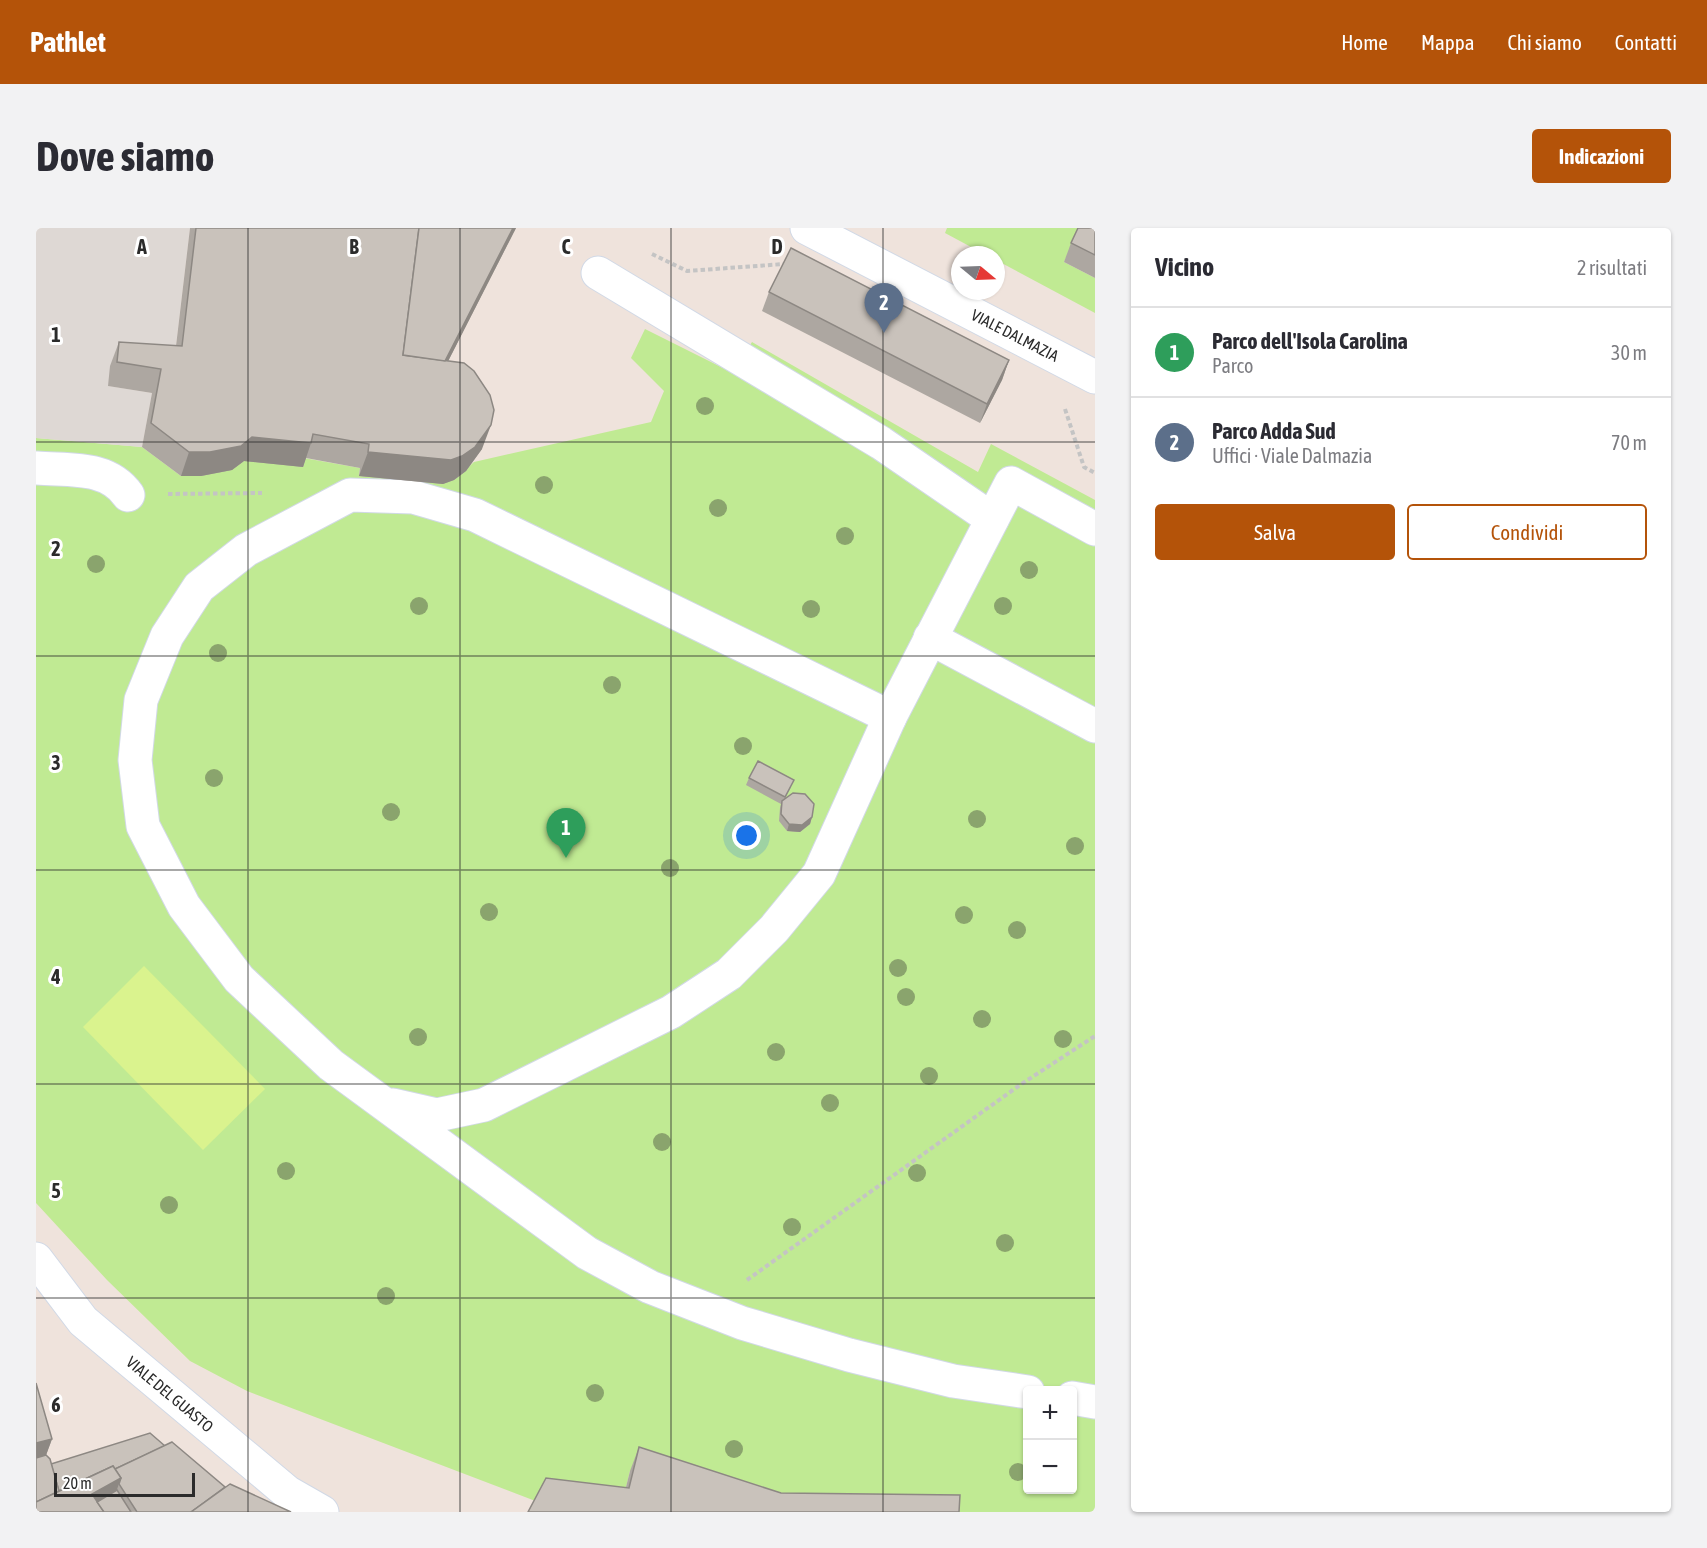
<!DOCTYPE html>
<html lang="it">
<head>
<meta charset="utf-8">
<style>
	:root { --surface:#fff; --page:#f2f2f3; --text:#2b2b33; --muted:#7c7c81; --line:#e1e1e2; --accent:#b45309 }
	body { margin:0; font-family:"Asap Condensed",sans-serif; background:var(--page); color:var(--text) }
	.controls { position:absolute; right:18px; bottom:18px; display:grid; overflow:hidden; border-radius:6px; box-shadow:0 2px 4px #0004 }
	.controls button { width:54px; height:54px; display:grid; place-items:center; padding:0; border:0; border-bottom:2px solid var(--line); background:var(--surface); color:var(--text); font:30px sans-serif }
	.compass { position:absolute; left:915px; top:18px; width:54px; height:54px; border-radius:50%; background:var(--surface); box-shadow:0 2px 4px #0004; rotate:109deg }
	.scale { position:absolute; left:18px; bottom:15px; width:141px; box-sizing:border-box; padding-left:6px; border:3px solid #2b2b2b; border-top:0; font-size:16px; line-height:21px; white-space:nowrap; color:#2b2b2b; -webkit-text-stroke:4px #fff; paint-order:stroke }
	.you { position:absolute; left:711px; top:608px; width:21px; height:21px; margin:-15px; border:4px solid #fff; border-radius:50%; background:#1a73e8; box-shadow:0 0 0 9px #1a73e833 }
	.badge { display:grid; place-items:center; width:39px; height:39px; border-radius:50%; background:var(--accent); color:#fff; font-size:20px; font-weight:700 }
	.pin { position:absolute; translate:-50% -50px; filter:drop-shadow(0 2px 3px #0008) }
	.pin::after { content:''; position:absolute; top:32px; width:21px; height:18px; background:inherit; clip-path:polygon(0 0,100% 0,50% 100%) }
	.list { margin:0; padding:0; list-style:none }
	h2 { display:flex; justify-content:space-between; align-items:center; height:78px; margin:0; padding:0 24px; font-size:26px }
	h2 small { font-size:20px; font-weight:400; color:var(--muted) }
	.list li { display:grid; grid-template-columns:39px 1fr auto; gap:18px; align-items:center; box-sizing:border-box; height:90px; padding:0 24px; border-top:2px solid var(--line) }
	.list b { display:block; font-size:22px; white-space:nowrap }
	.list p { margin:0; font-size:20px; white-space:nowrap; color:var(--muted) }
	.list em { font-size:20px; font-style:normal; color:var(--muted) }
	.actions { display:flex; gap:12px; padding:18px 24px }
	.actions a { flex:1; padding:14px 0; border:2px solid var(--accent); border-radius:6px; text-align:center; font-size:21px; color:var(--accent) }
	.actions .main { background:var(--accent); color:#fff }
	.map { position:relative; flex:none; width:1059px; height:1284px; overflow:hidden; border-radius:6px }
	header { display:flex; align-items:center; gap:36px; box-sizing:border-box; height:84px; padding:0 30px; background:var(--accent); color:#fff }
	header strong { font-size:28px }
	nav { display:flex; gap:33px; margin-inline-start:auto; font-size:21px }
	.intro { display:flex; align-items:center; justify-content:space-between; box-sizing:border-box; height:144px; padding:0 36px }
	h1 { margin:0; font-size:42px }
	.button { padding:15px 27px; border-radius:6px; background:var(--accent); color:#fff; font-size:21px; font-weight:700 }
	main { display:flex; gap:36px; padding:0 36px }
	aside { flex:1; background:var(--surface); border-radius:6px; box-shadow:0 2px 4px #0004 }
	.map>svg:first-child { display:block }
</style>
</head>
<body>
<header>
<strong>Pathlet</strong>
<nav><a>Home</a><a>Mappa</a><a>Chi siamo</a><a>Contatti</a></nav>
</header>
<div class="intro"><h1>Dove siamo</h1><a class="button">Indicazioni</a></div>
<main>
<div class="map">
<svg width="1059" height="1284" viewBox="0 0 1059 1284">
	<rect width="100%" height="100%" fill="#efe3dc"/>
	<!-- green -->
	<g fill="#c0ea93" fill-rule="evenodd">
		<path d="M 911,0 L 1045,0 L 1028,34 L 1059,50 L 1059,85 L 960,32 L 960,27 L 950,27 L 909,5 Z"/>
		<path d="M 609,101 L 697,145 L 716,114 L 942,244 L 955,216 L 1059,272 L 1059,1284 L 722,1284 L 594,1243 L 584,1284 L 502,1274 L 211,1163 L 154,1133 L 71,1052 L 0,975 L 0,210 L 106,219 L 145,248 L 165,248 L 208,233 L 268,230 L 324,240 L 323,248 L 418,252 L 438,234 L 615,194 L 628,163 L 595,130 ZM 992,1162 L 1036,1162 L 1036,1262 L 992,1262 Z"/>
	</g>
	<!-- pitch -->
	<path fill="#daf38e" d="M 108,738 L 229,861 L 167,922 L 47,799 Z"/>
	<!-- plaza -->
	<path fill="#ded8d4" d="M 0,0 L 154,0 L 137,142 L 72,158 L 116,165 L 106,219 L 0,210 Z"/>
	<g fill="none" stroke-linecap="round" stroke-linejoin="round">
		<defs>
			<g id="minor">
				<path d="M 771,0 L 1059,149"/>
				<path d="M 562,45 L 845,215 L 956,291"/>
				<path d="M 0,240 C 33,243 71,237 92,267"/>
				<path d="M 894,410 L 1059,498"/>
				<path d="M 854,489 L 439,287 L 377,269 L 314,267 L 210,322 L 163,359 L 131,408 L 105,472 L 99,532 L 107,598 L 148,678 L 203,751 L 295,837 L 551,1025 L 614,1059 L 706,1095 L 813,1127 L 917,1153 L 992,1164"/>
				<path d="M 357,877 L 401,887 L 448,877 L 635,784 L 693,746 L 738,701 L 783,646 L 854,489 L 975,255 L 1059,301"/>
				<path d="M 0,1031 L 47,1093 L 251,1264 L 286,1284"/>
				<path d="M 1036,1170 L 1059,1174"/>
			</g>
		</defs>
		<!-- minor casing -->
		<use href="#minor" stroke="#d1d9e6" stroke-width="35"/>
		<!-- path -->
		<g stroke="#c4c4c4" stroke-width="4" stroke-dasharray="4.5 3" stroke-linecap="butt">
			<path d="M 616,26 L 651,43 L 748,36"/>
			<path d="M 1029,181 L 1048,239 L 1059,245"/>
			<path d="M 132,266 L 226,265"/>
			<path d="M 711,1052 L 984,857 L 1059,808"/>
		</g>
		<!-- minor -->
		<use href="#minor" stroke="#fff" stroke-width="33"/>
	</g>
	<!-- trees -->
	<g fill="#8aa46d">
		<circle cx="669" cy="178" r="9"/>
		<circle cx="508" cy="257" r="9"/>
		<circle cx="682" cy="280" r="9"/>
		<circle cx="809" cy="308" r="9"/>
		<circle cx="60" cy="336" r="9"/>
		<circle cx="993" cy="342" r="9"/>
		<circle cx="383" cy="378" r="9"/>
		<circle cx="967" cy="378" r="9"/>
		<circle cx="775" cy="381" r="9"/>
		<circle cx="182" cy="425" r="9"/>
		<circle cx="576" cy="457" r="9"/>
		<circle cx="707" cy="518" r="9"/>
		<circle cx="178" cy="550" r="9"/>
		<circle cx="355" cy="584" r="9"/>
		<circle cx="941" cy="591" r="9"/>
		<circle cx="1039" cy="618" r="9"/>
		<circle cx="634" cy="640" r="9"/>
		<circle cx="453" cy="684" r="9"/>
		<circle cx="928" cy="687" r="9"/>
		<circle cx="981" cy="702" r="9"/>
		<circle cx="862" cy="740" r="9"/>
		<circle cx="870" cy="769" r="9"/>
		<circle cx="946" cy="791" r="9"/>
		<circle cx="382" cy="809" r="9"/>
		<circle cx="1027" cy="811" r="9"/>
		<circle cx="740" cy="824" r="9"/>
		<circle cx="893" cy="848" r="9"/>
		<circle cx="794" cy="875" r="9"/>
		<circle cx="626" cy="914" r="9"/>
		<circle cx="250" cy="943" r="9"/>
		<circle cx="881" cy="945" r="9"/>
		<circle cx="133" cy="977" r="9"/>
		<circle cx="756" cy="999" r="9"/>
		<circle cx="969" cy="1015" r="9"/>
		<circle cx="350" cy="1068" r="9"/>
		<circle cx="559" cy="1165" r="9"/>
		<circle cx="698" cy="1221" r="9"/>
		<circle cx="982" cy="1244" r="9"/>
	</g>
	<!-- wall -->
	<g fill="#ada7a1">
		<path d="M 154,0 L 480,0 L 412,133 L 446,221 L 430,243 L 418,252 L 407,256 L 323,248 L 324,240 L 270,230 L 267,239 L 208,233 L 196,242 L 165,248 L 145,248 L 106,219 L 116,165 L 72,158 L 74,138 L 83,114 L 140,118 Z"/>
		<path d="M 1059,0 L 1059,50 L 1028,34 L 1035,15 Z"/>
		<path d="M 733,64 L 973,132 L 966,152 L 944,195 L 726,83 Z"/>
		<path d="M 713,550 L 755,559 L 749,571 L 776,589 L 774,596 L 764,604 L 751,603 L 743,593 L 744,580 L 745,576 L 710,557 Z"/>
		<path d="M 0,1155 L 16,1211 L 10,1227 L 15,1236 L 129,1218 L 189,1259 L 255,1284 L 0,1284 Z"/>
		<path d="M 603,1219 L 745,1265 L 590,1259 L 594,1243 Z"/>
	</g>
	<!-- shaded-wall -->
	<g fill="#8d8883">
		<path d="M 477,0 L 480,0 L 401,155 L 358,151 Z"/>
		<path d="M 973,132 L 966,152 L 944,195 L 951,176 Z"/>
		<path d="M 455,197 L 446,221 L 430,243 L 418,252 L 407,256 L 323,248 L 332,224 Z"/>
		<path d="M 216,209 L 275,215 L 267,239 L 208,233 L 196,242 L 165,248 L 145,248 L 153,224 Z"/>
		<path d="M 776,589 L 774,596 L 764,604 L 751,603 L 753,596 Z"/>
		<path d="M 16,1211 L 5,1241 L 0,1242 L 0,1215 Z"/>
		<path d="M 85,1250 L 78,1270 L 55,1283 L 56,1266 Z"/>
	</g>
	<!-- building -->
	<g fill="#c9c2bb" stroke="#8d8883" stroke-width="1.5">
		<path d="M 160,0 L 383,0 L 367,127 L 428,135 L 438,143 L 454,167 L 458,182 L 455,197 L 439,219 L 426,228 L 415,232 L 332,224 L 333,216 L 277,206 L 275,215 L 216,209 L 205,218 L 174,224 L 153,224 L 115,195 L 125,141 L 81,134 L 83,114 L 146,118 Z"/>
		<path d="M 383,0 L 477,0 L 409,133 L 367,127 Z"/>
		<path d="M 1042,0 L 1059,0 L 1059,27 L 1035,15 Z"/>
		<path d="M 755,20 L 973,132 L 951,176 L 733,64 Z"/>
		<path d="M 722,533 L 758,552 L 749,569 L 713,550 Z"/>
		<path d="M 757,565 L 769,566 L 778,576 L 776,589 L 766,597 L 753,596 L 745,586 L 746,573 Z"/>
		<path d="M 0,1155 L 16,1211 L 0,1215 Z"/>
		<path d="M 114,1205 L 129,1218 L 79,1241 L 77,1238 L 23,1263 L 15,1236 Z"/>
		<path d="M 136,1214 L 189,1259 L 155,1284 L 101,1284 L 83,1256 L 85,1250 L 79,1241 Z"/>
		<path d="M 603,1219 L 745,1265 L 924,1267 L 923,1284 L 492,1284 L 510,1250 L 593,1260 Z"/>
		<path d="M 10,1227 L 14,1231 L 23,1263 L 0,1274 L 0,1230 Z"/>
		<path d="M 77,1238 L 85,1250 L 56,1266 L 68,1284 L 0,1284 L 0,1274 Z"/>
		<path d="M 194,1256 L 255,1284 L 155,1284 Z"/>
		<path d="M 81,1262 L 95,1284 L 68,1284 L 61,1274 Z"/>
	</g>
	<!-- grid -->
	<path fill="none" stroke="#2b2b2b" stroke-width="1.5" stroke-opacity="0.55" d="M 212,0 L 212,1284M 424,0 L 424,1284M 635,0 L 635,1284M 847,0 L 847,1284M 0,214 L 1059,214M 0,428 L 1059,428M 0,642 L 1059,642M 0,856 L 1059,856M 0,1070 L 1059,1070"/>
	<g text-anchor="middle" stroke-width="6" stroke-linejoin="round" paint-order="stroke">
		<!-- street labels -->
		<g font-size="16" fill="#2b2b2b" stroke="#fff">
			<text transform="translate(979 107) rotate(27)" y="6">VIALE DALMAZIA</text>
			<text transform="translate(134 1166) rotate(40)" y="6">VIALE DEL GUASTO</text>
		</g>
	</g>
	<g font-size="20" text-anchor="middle" font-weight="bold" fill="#2b2b2b" stroke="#fff" stroke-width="6" stroke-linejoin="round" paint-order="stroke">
		<text x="106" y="26">A</text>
		<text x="318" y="26">B</text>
		<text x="530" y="26">C</text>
		<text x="741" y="26">D</text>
		<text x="20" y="114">1</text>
		<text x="20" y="328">2</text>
		<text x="20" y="542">3</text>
		<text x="20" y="756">4</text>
		<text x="20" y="970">5</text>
		<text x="20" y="1184">6</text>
	</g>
</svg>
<div class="controls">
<button>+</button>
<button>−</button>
</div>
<svg class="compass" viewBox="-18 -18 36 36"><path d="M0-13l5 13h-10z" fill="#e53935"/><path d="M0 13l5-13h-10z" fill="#7c7c81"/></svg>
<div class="scale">20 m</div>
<div class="you"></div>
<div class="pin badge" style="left:530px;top:630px;background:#2e9e5b">1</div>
<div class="pin badge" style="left:848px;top:105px;background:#5c6f8a">2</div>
</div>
<aside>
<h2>Vicino<small>2 risultati</small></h2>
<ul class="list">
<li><span class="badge" style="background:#2e9e5b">1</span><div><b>Parco dell'Isola Carolina</b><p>Parco</p></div><em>30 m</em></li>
<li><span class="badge" style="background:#5c6f8a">2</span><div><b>Parco Adda Sud</b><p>Uffici · Viale Dalmazia</p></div><em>70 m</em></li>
</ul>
<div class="actions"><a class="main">Salva</a><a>Condividi</a></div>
</aside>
</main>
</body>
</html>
